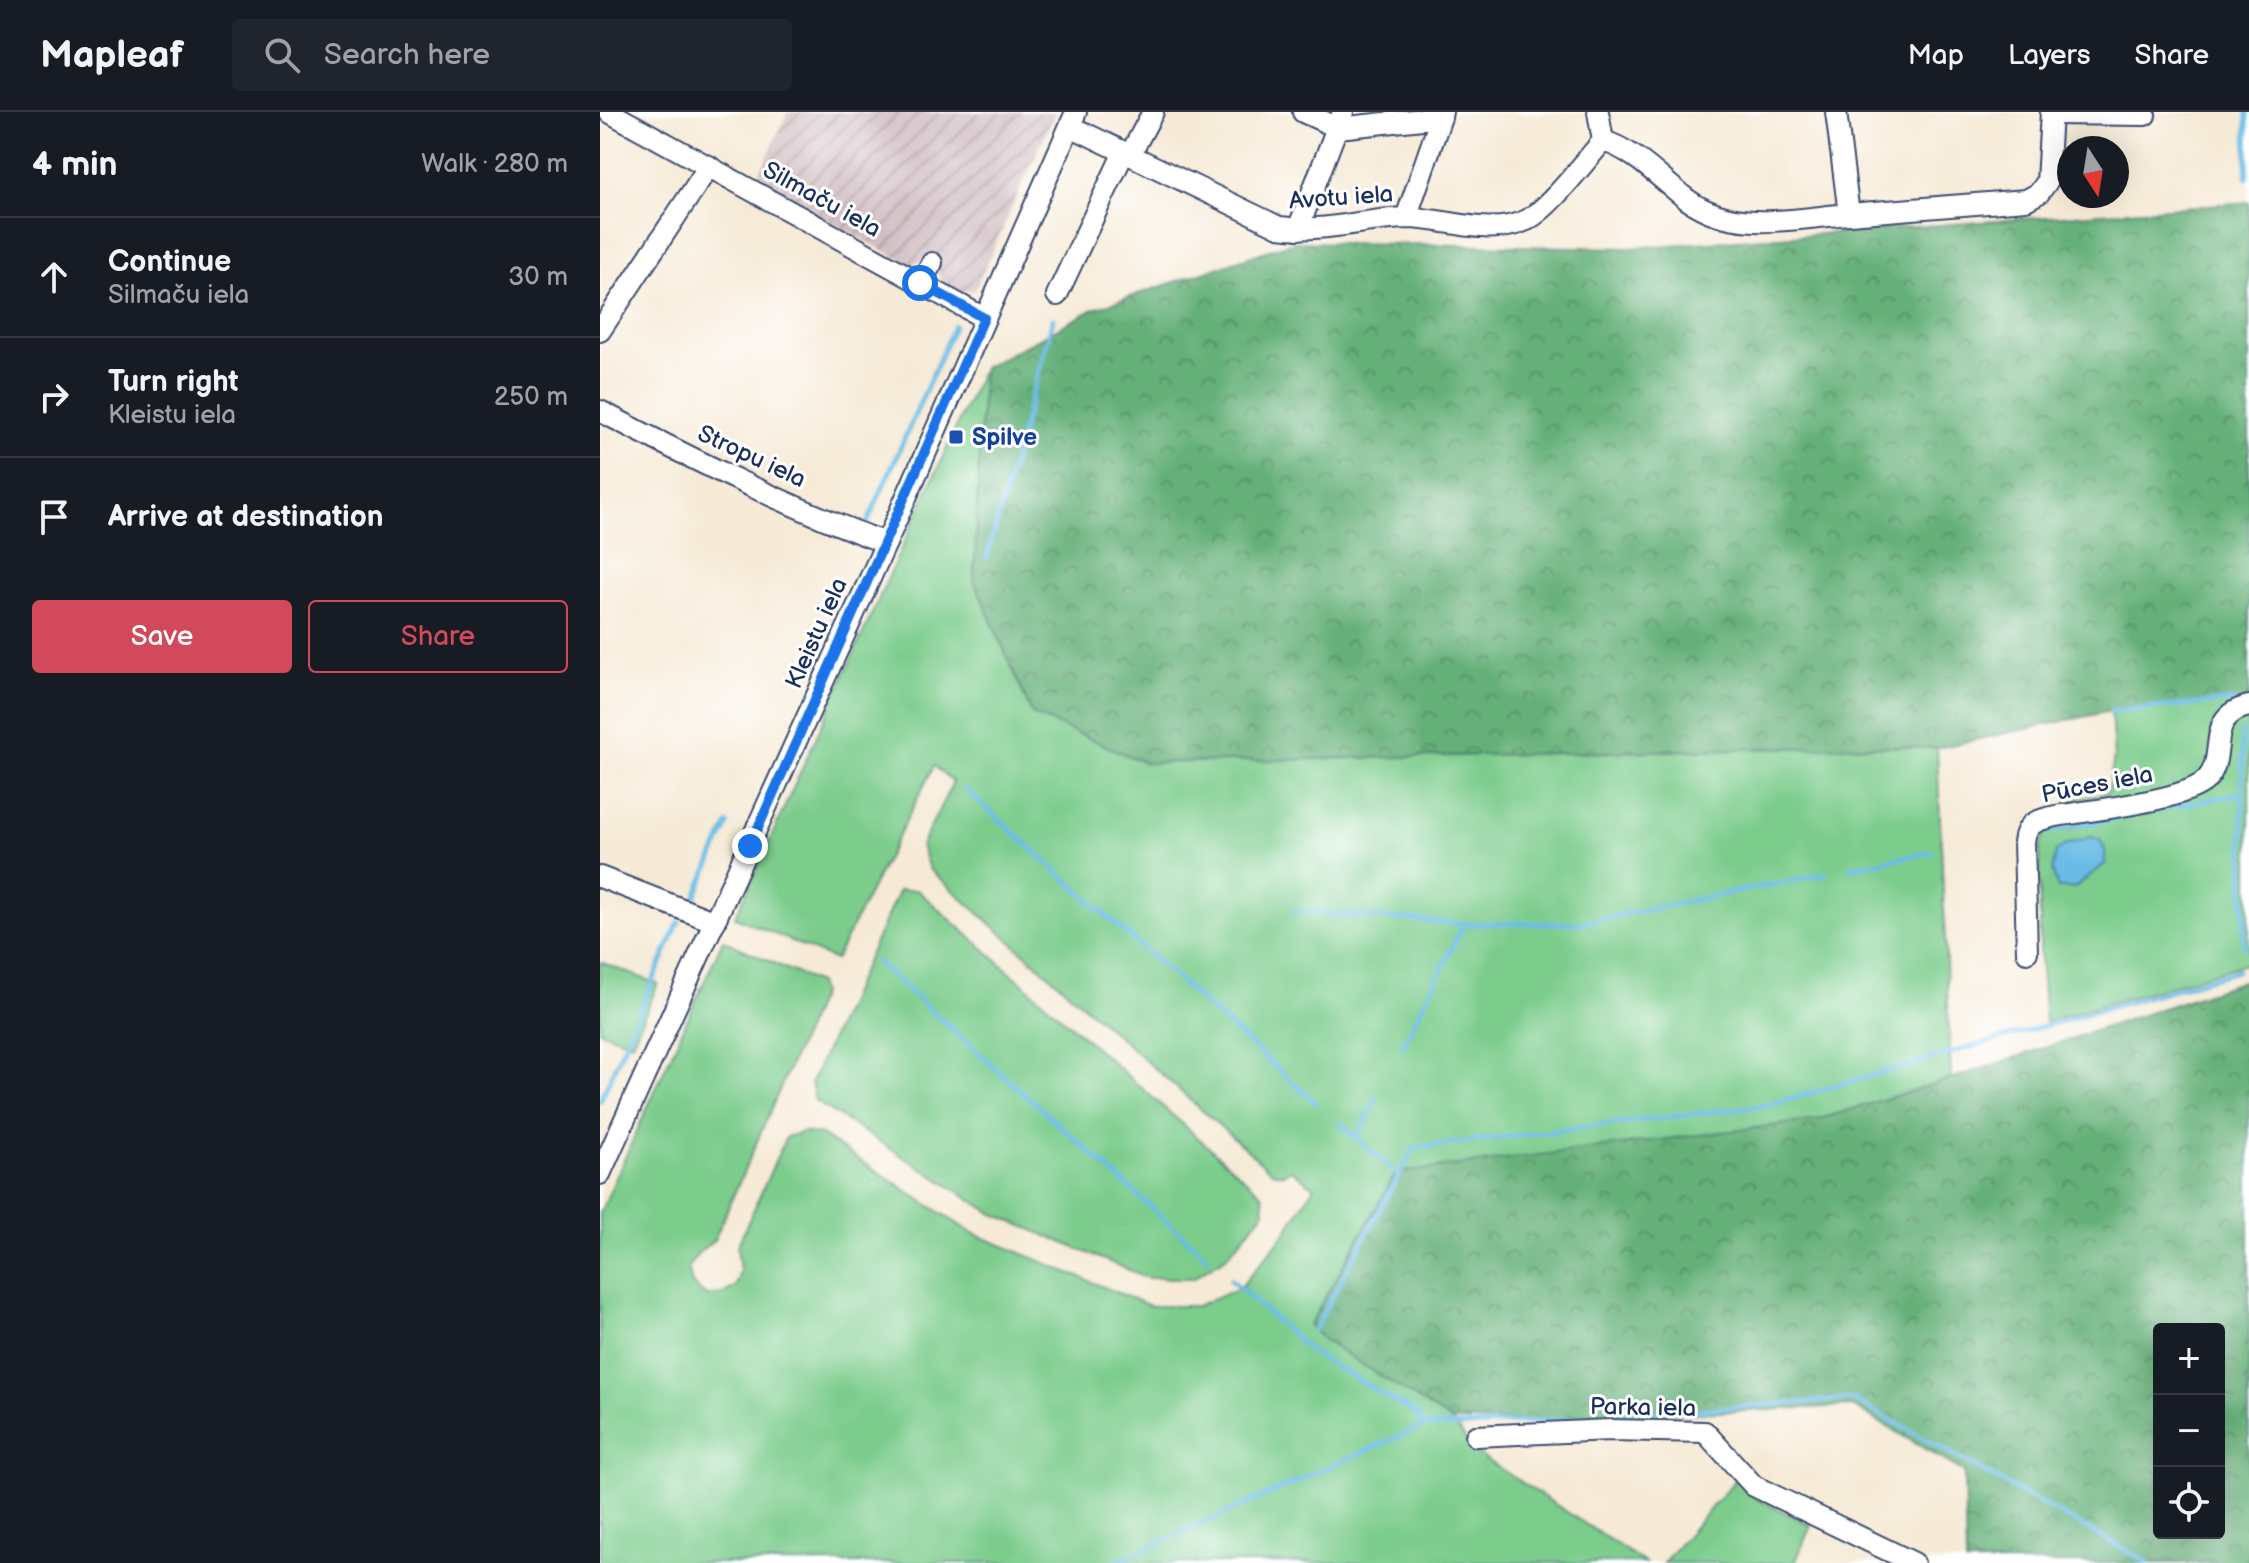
<!DOCTYPE html>
<html lang="en">
<head>
<meta charset="utf-8">
<style>
	:root { --surface:#171b24; --page:#20242c; --text:#f1f3f6; --muted:#9ea1a6; --line:#363941; --accent:#d1495b }
	body { margin:0; font-family:"Balsamiq Sans",sans-serif; background:var(--page); color:var(--text) }
	.controls { position:absolute; right:24px; bottom:24px; display:grid; overflow:hidden; border-radius:8px; box-shadow:0 8px 32px #0002 }
	.controls button { width:72px; height:72px; display:grid; place-items:center; padding:0; border:0; border-bottom:2px solid var(--line); background:var(--surface); color:var(--text); font:40px sans-serif }
	.compass { position:absolute; left:1457px; top:24px; width:72px; height:72px; border-radius:50%; background:var(--surface); box-shadow:0 8px 32px #0002; rotate:168deg }
	.stop { position:absolute; width:24px; height:24px; margin:-18px; border:6px solid #1a73e8; border-radius:50%; background:#fff }
	.stop.end { background:#1a73e8; border-color:#fff; box-shadow:0 2px 8px #0008 }
	.list { margin:0; padding:0; list-style:none }
	h2 { display:flex; justify-content:space-between; align-items:center; height:104px; margin:0; padding:0 32px; font-size:34px }
	h2 small { font-size:26px; font-weight:400; color:var(--muted) }
	.list li { display:grid; grid-template-columns:52px 1fr auto; gap:24px; align-items:center; box-sizing:border-box; height:120px; padding:0 32px; border-top:2px solid var(--line) }
	.list b { display:block; font-size:30px; white-space:nowrap }
	.list p { margin:0; font-size:26px; white-space:nowrap; color:var(--muted) }
	.list em { font-size:26px; font-style:normal; color:var(--muted) }
	.actions { display:flex; gap:16px; padding:24px 32px }
	.actions a { flex:1; padding:18px 0; border:2px solid var(--accent); border-radius:8px; text-align:center; font-size:28px; color:var(--accent) }
	.actions .main { background:var(--accent); color:#fff }
	.icon { flex:none; width:44px; height:44px; fill:none; stroke:currentColor; stroke-width:2; stroke-linecap:round; stroke-linejoin:round }
	.map { position:relative; flex:none; width:1649px; height:1451px; overflow:hidden }
	header { display:flex; align-items:center; gap:48px; box-sizing:border-box; height:112px; padding:0 40px; background:var(--surface); border-bottom:2px solid var(--line) }
	header strong { font-size:38px }
	nav { display:flex; gap:44px; margin-inline-start:auto; font-size:28px }
	.search { width:560px; height:72px; background:var(--page); display:flex; align-items:center; gap:20px; box-sizing:border-box; padding:0 28px; border-radius:8px; color:var(--muted); font-size:30px }
	main { display:flex }
	aside { flex:1; background:var(--surface) }
	.map>svg:first-child { display:block }
</style>
</head>
<body>
<header>
<strong>Mapleaf</strong>
<div class="search"><svg class="icon" aria-label="search" viewBox="0 0 24 24"><circle cx="10" cy="10" r="6"/><path d="M15 15l6 6"/></svg>Search here</div>
<nav><a>Map</a><a>Layers</a><a>Share</a></nav>
</header>
<main>
<aside>
<h2>4 min<small>Walk · 280 m</small></h2>
<ul class="list">
<li><svg class="icon" aria-label="ahead" viewBox="0 0 24 24"><path d="M12 20V5M6 11l6-6 6 6"/></svg><div><b>Continue</b><p>Silmaču iela</p></div><em>30 m</em></li>
<li><svg class="icon" aria-label="right" viewBox="0 0 24 24"><path d="M7 20v-9h11M14 6l5 5-5 5"/></svg><div><b>Turn right</b><p>Kleistu iela</p></div><em>250 m</em></li>
<li><svg class="icon" aria-label="arrive" viewBox="0 0 24 24"><path d="M6 21V4h12l-3 4 3 4H6"/></svg><div><b>Arrive at destination</b></div></li>
</ul>
<div class="actions"><a class="main">Save</a><a>Share</a></div>
</aside>
<div class="map">
<svg width="1649" height="1451" viewBox="0 0 1649 1451">
	<defs>
		<pattern id="industrial-furrows" width="10" height="10" patternUnits="userSpaceOnUse" patternTransform="scale(2)"><rect width="10" height="10" fill="#d2bec2"/><path d="M-1 1l2-2M0 10L10 0M9 11l2-2" fill="none" stroke="#aa9ba1"/></pattern>
		<pattern id="forest-crowns" width="20" height="18" patternUnits="userSpaceOnUse" patternTransform="scale(2)"><rect width="20" height="18" fill="#65b078"/><path d="M2 6a3 3 0 1 1 6 0M12 15a3 3 0 1 1 6 0" fill="none" stroke="#529066"/></pattern>
	</defs>
	<rect width="100%" height="100%" fill="#fff"/>
	<filter id="ink" filterUnits="userSpaceOnUse"><feTurbulence type="fractalNoise" baseFrequency=".0125" numOctaves="2"/><feDisplacementMap in="SourceGraphic" scale="16" xChannelSelector="R" yChannelSelector="G"/><feConvolveMatrix kernelMatrix="1 2 1 2 8 2 1 2 1" color-interpolation-filters="sRGB"/></filter>
	<filter id="wash" filterUnits="userSpaceOnUse"><feTurbulence type="fractalNoise" baseFrequency=".006" numOctaves="4" result="noise"/><feDisplacementMap in="SourceGraphic" scale="32" xChannelSelector="R" yChannelSelector="G"/><feGaussianBlur stdDeviation="1.8" result="paint"/><feColorMatrix in="noise" values="0 0 0 0 0 0 0 0 0 0 0 0 0 0 0 0 0 1.4 0 .05"/><feComposite in="paint" operator="in"/></filter>
	<g filter="url(#wash)">
		<rect width="100%" height="100%" fill="#f6ead6"/>
		<!-- industrial -->
		<path fill="url(#industrial-furrows)" d="M 188,0 L 455,0 L 375,178 L 357,180 L 342,171 L 337,156 L 327,147 L 310,153 L 156,69 Z"/>
		<!-- green -->
		<g fill="#7ccc8c" stroke="#4c7e75" stroke-width="2">
			<path d="M 383,256 L 374,468 L 432,602 L 546,651 L 1265,634 L 1337,636 L 1351,967 L 1217,1008 L 725,1229 L 852,1309 L 875,1340 L 1045,1451 L 0,1451 L 0,1101 L 123,828 L 218,871 L 221,882 L 114,1128 L 100,1139 L 88,1155 L 92,1172 L 106,1184 L 123,1182 L 136,1174 L 140,1159 L 137,1135 L 186,1025 L 203,1020 L 221,1023 L 372,1121 L 550,1194 L 597,1194 L 640,1176 L 684,1123 L 714,1075 L 691,1058 L 683,1062 L 672,1060 L 329,757 L 321,734 L 353,670 L 334,654 L 235,848 L 135,805 Z"/>
			<path d="M 1649,588 L 1649,851 L 1445,910 L 1440,842 L 1440,734 L 1445,721 L 1473,717 L 1467,689 L 1508,680 L 1514,645 L 1511,599 Z"/>
			<path d="M 299,778 L 317,778 L 663,1083 L 664,1101 L 626,1145 L 593,1166 L 548,1166 L 394,1102 L 215,989 L 211,971 Z"/>
			<path d="M 0,850 L 58,872 L 32,931 L 0,919 Z"/>
			<path d="M 1136,1367 L 1157,1387 L 1211,1413 L 1195,1451 L 1063,1451 Z"/>
		</g>
		<!-- forest -->
		<g fill="url(#forest-crowns)" stroke="#40706b" stroke-width="2" fill-rule="evenodd">
			<path d="M 1649,90 L 1649,588 L 1511,599 L 1337,636 L 1265,634 L 546,651 L 432,602 L 374,468 L 383,256 L 494,197 L 693,130 L 1030,136 Z"/>
			<path d="M 1649,867 L 1649,1451 L 1366,1451 L 1364,1360 L 1252,1294 L 907,1309 L 852,1309 L 725,1229 L 709,1214 L 796,1061 L 1217,1008 L 1351,967 ZM 1559,1217 L 1619,1217 L 1619,1421 L 1559,1421 Z"/>
		</g>
		<!-- water -->
		<path fill="#6abce6" stroke="#4276a2" stroke-width="2" d="M 1491,725 L 1500,728 L 1505,738 L 1505,752 L 1474,776 L 1458,776 L 1452,759 L 1456,740 L 1466,733 Z"/>
		<g fill="none" stroke-linecap="round" stroke-linejoin="round">
			<!-- stream -->
			<g stroke="#6abce6" stroke-width="5">
				<path d="M 1647,66 L 1647,0"/>
				<path d="M 265,416 L 354,214"/>
				<path d="M 387,445 L 453,207"/>
				<path d="M 1511,599 L 1636,589"/>
				<path d="M 1642,619 L 1644,835"/>
				<path d="M 365,677 L 716,991"/>
				<path d="M 1446,720 L 1643,681"/>
				<path d="M 1249,756 L 1331,740"/>
				<path d="M 94,788 L 128,712"/>
				<path d="M 694,799 L 864,812"/>
				<path d="M 277,850 L 609,1147"/>
				<path d="M 802,935 L 864,812 L 980,811 L 1225,762"/>
				<path d="M 777,986 L 757,1026 L 799,1064"/>
				<path d="M 0,989 L 79,810"/>
				<path d="M 741,1012 L 757,1026"/>
				<path d="M 631,1168 L 714,1242 L 818,1303 L 822,1314"/>
				<path d="M 714,1218 L 814,1036 L 1169,993 L 1637,859"/>
				<path d="M 513,1451 L 822,1314 L 869,1314 L 1252,1287 L 1549,1451"/>
			</g>
		</g>
	</g>
	<g filter="url(#ink)">
		<g fill="none" stroke-linecap="round" stroke-linejoin="round">
			<defs>
				<g id="minor">
					<path d="M 9,0 L 384,206"/>
					<path d="M 703,0 L 738,16 L 841,5 L 842,0"/>
					<path d="M 1451,2 L 1545,3"/>
					<path d="M 470,14 L 679,115 C 722,121 763,107 807,106 C 846,106 889,126 927,108 C 951,95 983,51 1003,29 L 998,0"/>
					<path d="M 1003,29 C 1035,38 1061,68 1088,88 C 1135,122 1196,106 1249,102 L 1236,0"/>
					<path d="M 530,43 L 553,0"/>
					<path d="M 1249,102 L 1426,88 L 1439,81 L 1447,70 L 1451,0"/>
					<path d="M 806,106 L 841,5"/>
					<path d="M 698,117 L 743,0"/>
					<path d="M 320,171 L 332,151"/>
					<path d="M 457,183 L 524,40"/>
					<path d="M 0,219 L 109,54"/>
					<path d="M 0,299 C 92,347 188,395 286,431"/>
					<path d="M 0,765 L 115,810"/>
					<path d="M 1427,840 L 1424,730 C 1426,712 1435,709 1451,705 C 1484,699 1585,689 1606,668 C 1629,644 1603,604 1649,594"/>
					<path d="M 0,1062 L 286,431 L 476,0"/>
					<path d="M 876,1324 L 1010,1318 L 1105,1320 L 1154,1374 L 1314,1451"/>
				</g>
			</defs>
			<!-- minor casing -->
			<use href="#minor" stroke="#3c4b70" stroke-width="24"/>
			<!-- minor -->
			<use href="#minor" stroke="#fff" stroke-width="20"/>
		</g>
	</g>
	<g fill="none" stroke-linecap="round" stroke-linejoin="round" filter="url(#ink)">
		<!-- route -->
		<path stroke="#1a73e8" stroke-width="10" d="M 150,734 L 384,206 L 320,171"/>
	</g>
	<!-- markers -->
	<rect fill="#1a4fb4" stroke="#fff" stroke-width="3" x="348" y="317" width="16" height="16" rx="4"/>
	<g text-anchor="middle" stroke-width="6" stroke-linejoin="round" paint-order="stroke">
		<!-- street labels -->
		<g font-size="24" fill="#1b2f5e" stroke="#fff">
			<text transform="translate(741 85) rotate(-4)" y="8">Avotu iela</text>
			<text transform="translate(222 87) rotate(29)" y="8">Silmaču iela</text>
			<text transform="translate(152 344) rotate(25)" y="8">Stropu iela</text>
			<text transform="translate(216 521) rotate(-66)" y="8">Kleistu iela</text>
			<text transform="translate(1497 672) rotate(-11)" y="8">Pūces iela</text>
			<text transform="translate(1043 1295) rotate(1)" y="8">Parka iela</text>
		</g>
		<!-- transit labels -->
		<g font-size="24" font-weight="bold" fill="#164399" stroke="#fff" text-anchor="start">
			<text x="372" y="333">Spilve</text>
		</g>
	</g>
</svg>
<div class="controls">
<button>+</button>
<button>−</button>
<button><svg class="icon" aria-label="locate" viewBox="0 0 24 24"><circle cx="12" cy="12" r="6"/><path d="M12 2v4M12 18v4M2 12h4M18 12h4"/></svg></button>
</div>
<svg class="compass" viewBox="-18 -18 36 36"><path d="M0-13l5 13h-10z" fill="#e53935"/><path d="M0 13l5-13h-10z" fill="#9ea1a6"/></svg>
<div class="stop" style="left:320px;top:171px"></div>
<div class="stop end" style="left:150px;top:734px"></div>
</div>
</main>
</body>
</html>
